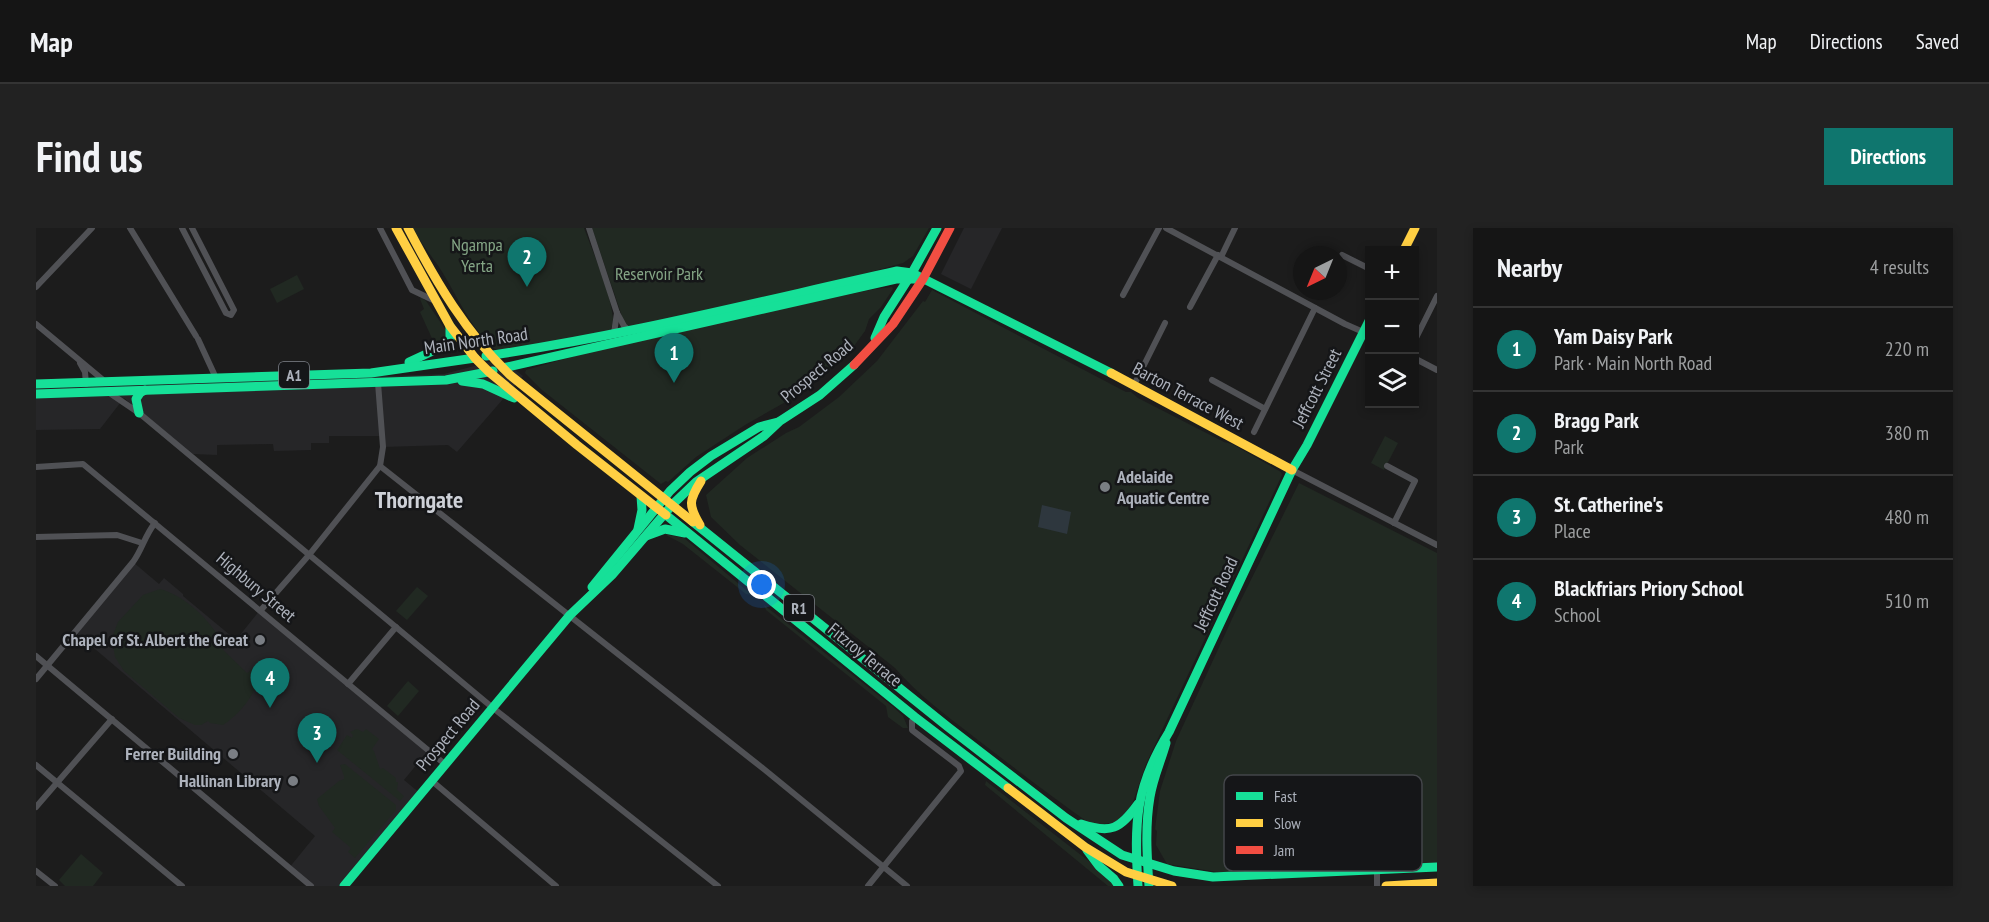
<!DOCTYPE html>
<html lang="en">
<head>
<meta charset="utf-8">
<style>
	:root { --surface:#151515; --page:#222; --text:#f1f3f6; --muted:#9d9fa0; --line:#343434; --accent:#0f766e }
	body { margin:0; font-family:"PT Sans Narrow",sans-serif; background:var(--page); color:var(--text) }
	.controls { position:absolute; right:18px; top:18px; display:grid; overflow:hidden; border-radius:0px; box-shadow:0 3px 9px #0003 }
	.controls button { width:54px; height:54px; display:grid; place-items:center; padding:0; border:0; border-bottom:2px solid var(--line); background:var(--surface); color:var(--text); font:30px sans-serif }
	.compass { position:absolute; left:1257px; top:18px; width:54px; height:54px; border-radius:50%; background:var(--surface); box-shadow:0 3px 9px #0003; rotate:223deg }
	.you { position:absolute; left:726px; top:357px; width:21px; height:21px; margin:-15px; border:4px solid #fff; border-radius:50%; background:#1a73e8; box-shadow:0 0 0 9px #1a73e833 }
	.badge { display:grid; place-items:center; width:39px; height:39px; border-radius:50%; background:var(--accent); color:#fff; font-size:20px; font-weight:700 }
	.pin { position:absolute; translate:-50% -50px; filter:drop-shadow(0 2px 3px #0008) }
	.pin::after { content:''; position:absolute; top:32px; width:21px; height:18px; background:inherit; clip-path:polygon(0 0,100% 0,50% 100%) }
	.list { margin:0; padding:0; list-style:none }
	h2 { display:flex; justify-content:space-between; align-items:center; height:78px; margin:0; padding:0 24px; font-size:26px }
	h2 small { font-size:20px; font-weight:400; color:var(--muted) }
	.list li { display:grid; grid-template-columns:39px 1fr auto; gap:18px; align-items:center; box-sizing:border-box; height:84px; padding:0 24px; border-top:2px solid var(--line) }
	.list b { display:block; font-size:22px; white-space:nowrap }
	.list p { margin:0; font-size:20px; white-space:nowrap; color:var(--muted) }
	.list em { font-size:20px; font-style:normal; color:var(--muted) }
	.icon { flex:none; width:33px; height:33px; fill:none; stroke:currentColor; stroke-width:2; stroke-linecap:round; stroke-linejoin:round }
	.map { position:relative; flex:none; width:1401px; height:658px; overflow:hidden; border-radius:0px }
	header { display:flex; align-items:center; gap:36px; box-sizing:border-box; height:84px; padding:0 30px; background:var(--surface); border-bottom:2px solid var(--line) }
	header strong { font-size:28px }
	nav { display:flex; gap:33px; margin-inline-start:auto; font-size:21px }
	.intro { display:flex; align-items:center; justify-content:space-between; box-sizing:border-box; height:144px; padding:0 36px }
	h1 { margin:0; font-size:42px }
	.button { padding:15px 27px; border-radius:0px; background:var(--accent); color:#fff; font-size:21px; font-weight:700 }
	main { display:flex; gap:36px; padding:0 36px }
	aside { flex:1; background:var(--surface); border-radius:0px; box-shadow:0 3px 9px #0003 }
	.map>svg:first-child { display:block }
</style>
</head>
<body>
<header>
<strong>Map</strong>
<nav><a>Map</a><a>Directions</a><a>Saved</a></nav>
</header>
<div class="intro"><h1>Find us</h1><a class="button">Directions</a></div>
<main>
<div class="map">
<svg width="1401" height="658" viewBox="0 0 1401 658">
	<rect width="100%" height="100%" fill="#1c1c1c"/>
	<!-- built -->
	<g fill="#262628">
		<path d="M 928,0 L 966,0 L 935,61 L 905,46 Z"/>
		<path d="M 465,131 L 487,148 L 421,224 L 412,217 L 347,219 L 345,208 L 293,208 L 293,215 L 275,215 L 275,222 L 238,223 L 237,216 L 181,217 L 181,227 L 157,226 L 88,170 L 64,201 L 0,202 L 0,161 L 408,146 Z"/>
		<path d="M 97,334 L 123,356 L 128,350 L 147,366 L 147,368 L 200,412 L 224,382 L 391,524 L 368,552 L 385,566 L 308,658 L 275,658 L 253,640 L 279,608 L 39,404 Z"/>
	</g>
	<!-- green -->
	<g fill="#212922">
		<path d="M 377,0 L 548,0 C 558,27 574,63 577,90 C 577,96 576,99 573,103 L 506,116 L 462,122 L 459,121 C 435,102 420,65 403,39 C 394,26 384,14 377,0 Z"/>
		<path d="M 556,0 L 893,0 L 877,28 L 867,35 L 769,62 L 593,99 L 589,97 Z"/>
		<path d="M 261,47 L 268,61 L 241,75 L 234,61 Z"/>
		<path d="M 856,59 L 857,61 L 845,79 L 833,91 L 829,103 L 818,118 L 786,149 L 753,172 L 709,197 L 660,229 L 632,254 L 630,253 L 625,256 L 506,162 L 489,145 L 490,142 C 604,107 723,86 839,61 Z"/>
		<path d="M 896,62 L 1090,164 L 1095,164 L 1102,170 L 1188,214 L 1196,216 L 1245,244 L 1246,247 L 1110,536 L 1097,574 L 1084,594 L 1056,597 C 1016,569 977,539 938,509 C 911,488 882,467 859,440 L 704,317 L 675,289 L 670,267 L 711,230 L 750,205 L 763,199 L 803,169 L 841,133 L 887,73 L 889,74 Z"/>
		<path d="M 385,69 L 390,73 L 411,104 L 405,114 L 399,117 L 384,84 L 388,81 L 384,71 Z"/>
		<path d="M 1349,208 L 1362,215 L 1348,242 L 1335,235 Z"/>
		<path d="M 1263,255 L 1401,325 L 1401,635 L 1188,645 L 1131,636 L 1120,617 L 1121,603 L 1119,601 L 1124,563 L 1140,513 L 1201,380 Z"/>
		<path d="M 628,306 L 648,310 L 716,367 L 710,366 L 647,316 Z"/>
		<path d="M 381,359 L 392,368 L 371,392 L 360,383 Z"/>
		<path d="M 124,361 C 147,367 171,389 183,409 L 180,415 L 211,445 L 222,437 L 224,442 C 222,464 205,485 187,497 L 174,495 L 172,493 L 165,497 L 159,497 L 143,490 L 88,443 L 79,429 L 76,410 L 82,394 L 107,367 Z"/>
		<path d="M 728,377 L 856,478 L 867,488 L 872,500 L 867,500 L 852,489 L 850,478 L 730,382 Z"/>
		<path d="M 372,453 L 383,463 L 362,488 L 351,478 Z"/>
		<path d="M 321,501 L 327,504 L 330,501 L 343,511 L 336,521 L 338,523 L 344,541 L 347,540 L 360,550 L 360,554 L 362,554 L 361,562 L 368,568 L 364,573 L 301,522 L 311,507 L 316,510 L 317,507 L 314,504 Z"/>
		<path d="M 309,536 L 360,577 L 360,582 L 319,630 L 312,624 L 315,620 L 296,604 L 299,600 L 283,578 L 281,571 L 303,553 L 308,551 L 308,548 L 304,537 Z"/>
		<path d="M 950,553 L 1059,638 L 1079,658 L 1072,658 L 949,557 Z"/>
		<path d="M 45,626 L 67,645 L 57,658 L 29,658 L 23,652 Z"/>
	</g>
	<!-- water -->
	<path fill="#2e373e" d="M 1006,277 L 1035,284 L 1031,306 L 1002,299 Z"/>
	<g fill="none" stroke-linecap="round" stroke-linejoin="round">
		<!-- street -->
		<g stroke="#505155" stroke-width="6">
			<path d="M 94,0 L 160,108"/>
			<path d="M 146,0 L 190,85 L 195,87 L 198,82 L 156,0"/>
			<path d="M 344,0 L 376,62 L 397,72"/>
			<path d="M 553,0 L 581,85 L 588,98 L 593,102"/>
			<path d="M 1130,0 L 1309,96 L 1334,107"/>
			<path d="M 1306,27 L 1334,41"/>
			<path d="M 1185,29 L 1199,0"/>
			<path d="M 0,59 L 56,0"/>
			<path d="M 1087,67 L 1123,0"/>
			<path d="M 1154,79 L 1182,27"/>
			<path d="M 0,96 L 66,151"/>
			<path d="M 578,105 L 581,85"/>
			<path d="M 162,111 L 180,150"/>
			<path d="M 1378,114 L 1401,68"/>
			<path d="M 1378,130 L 1401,142"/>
			<path d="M 44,135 L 49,144 L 50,156"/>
			<path d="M 1176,152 L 1229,181"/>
			<path d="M 1098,157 L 1129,95"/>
			<path d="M 75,166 L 103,185 L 457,480 L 682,658"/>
			<path d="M 1218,204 L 1279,80"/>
			<path d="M 344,238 L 729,542 L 871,658"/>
			<path d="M 1351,238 L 1379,253 L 1358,295"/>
			<path d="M 0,239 L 47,236 L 410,537"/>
			<path d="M 1256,242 L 1401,317"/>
			<path d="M 0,309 L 81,307 L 106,315"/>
			<path d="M 225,382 L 273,327 L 344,238 L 347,219 L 342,155"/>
			<path d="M 0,428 L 275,658"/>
			<path d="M 0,451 L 97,334 C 106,322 109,307 119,295"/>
			<path d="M 312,456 L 360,399"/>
			<path d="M 0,537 L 146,658"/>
			<path d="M 396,553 L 520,658"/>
			<path d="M 0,579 L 76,491"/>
			<path d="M 0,643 L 19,658"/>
			<path d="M 1341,643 L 1341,658"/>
			<path d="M 832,658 L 925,543 L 923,538 L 876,502 L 876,493 L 879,489"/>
		</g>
		<!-- fast -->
		<g stroke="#16e098" stroke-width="9">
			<path d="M 839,110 L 848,89 L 876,45 L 901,0"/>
			<path d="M 450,128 C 588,108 725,73 861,43 L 876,45 L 1075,145"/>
			<path d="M 373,134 L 414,115 L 414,98"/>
			<path d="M 467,140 L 860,51 L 886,51"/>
			<path d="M 426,153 L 447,156 L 478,170"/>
			<path d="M 0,156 L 335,145 L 439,130"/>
			<path d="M 0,166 L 410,152 L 457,143"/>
			<path d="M 103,185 L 100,171 L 104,165 L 109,162"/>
			<path d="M 630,287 L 879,489 L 972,560"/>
			<path d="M 657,294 L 912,499 L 1030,590 L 1086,627 L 1138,643 L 1177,649 L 1401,639"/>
			<path d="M 602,301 L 606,282 L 605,268"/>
			<path d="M 610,308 L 629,301 L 649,305"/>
			<path d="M 556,359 L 634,263 L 654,244 L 675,228 L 723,199 L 742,194"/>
			<path d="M 1045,596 C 1075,606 1084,601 1102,576"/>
			<path d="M 1051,622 L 1063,638 L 1078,651 L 1083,658"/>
			<path d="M 308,658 L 534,387 L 576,347 L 637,276 L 660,254 L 728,208 L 744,193 L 784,167 L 818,137"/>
			<path d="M 1102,658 C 1098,595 1099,559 1133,504 L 1256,242 L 1271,217 L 1334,91"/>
			<path d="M 1113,658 C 1111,628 1109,598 1114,569 C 1117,550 1125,533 1130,515"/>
		</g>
		<!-- slow -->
		<g stroke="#ffcf43" stroke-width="9">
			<path d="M 360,0 L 414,98 L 439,130 L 453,144 L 541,217 L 630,287"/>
			<path d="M 372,0 C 400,54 430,105 474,147 L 657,294"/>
			<path d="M 1368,22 L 1379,0"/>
			<path d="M 1075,145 L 1256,242"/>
			<path d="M 664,297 C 652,277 653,272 665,253"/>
			<path d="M 972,560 L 1049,619 L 1090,644 L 1136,658"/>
			<path d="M 1350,658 L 1401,655"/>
		</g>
		<!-- jam -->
		<path stroke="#f24e42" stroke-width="9" d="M 818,137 L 857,96 L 887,51 L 914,0"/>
	</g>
	<!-- markers -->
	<g fill="#7a7e84" stroke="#151618" stroke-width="2">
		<circle cx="1069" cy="259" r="6"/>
		<circle cx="224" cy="412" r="6"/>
		<circle cx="197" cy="526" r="6"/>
		<circle cx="257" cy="553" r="6"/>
	</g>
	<g text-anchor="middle" stroke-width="5" stroke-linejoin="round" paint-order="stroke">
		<!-- shield labels -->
		<g fill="#151618" stroke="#7f838b" stroke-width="1.5">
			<rect x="243" y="134" width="30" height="26" rx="4.5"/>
			<rect x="748" y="367" width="30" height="26" rx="4.5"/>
		</g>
		<g font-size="16" font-weight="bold" fill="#adb2bc">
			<text x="258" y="153">A1</text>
			<text x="763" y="386">R1</text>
		</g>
		<!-- park labels -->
		<g font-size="18" fill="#85a686" stroke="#151618">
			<text x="441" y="23">Ngampa<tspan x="441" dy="21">Yerta</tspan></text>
			<text x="623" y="52">Reservoir Park</text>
		</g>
		<!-- street labels -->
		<g font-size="18" fill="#adb2bc" stroke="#151618">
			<text transform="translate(440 113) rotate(-8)" y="6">Main North Road</text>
			<text transform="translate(781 143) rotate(-40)" y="6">Prospect Road</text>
			<text transform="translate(1281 160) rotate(-63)" y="6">Jeffcott Street</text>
			<text transform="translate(1152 168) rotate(28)" y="6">Barton Terrace West</text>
			<text transform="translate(220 359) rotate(40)" y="6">Highbury Street</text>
			<text transform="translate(1180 366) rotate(-65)" y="6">Jeffcott Road</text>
			<text transform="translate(829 427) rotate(39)" y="6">Fitzroy Terrace</text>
			<text transform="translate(412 507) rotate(-50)" y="6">Prospect Road</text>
		</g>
		<!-- poi labels -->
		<g font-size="18" font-weight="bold" fill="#adb2bc" stroke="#151618" text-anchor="end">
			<text x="1081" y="255" text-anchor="start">Adelaide<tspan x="1081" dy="21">Aquatic Centre</tspan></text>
			<text x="212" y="418">Chapel of St. Albert the Great</text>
			<text x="185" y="532">Ferrer Building</text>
			<text x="245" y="559">Hallinan Library</text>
		</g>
		<!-- district labels -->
		<g font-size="24" font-weight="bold" fill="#ced1d8" stroke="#151618">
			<text x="383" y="280">Thorngate</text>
		</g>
	</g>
	<!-- legend -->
	<rect x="1188" y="547" width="198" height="96" rx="9" fill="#151618" stroke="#434549" stroke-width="1.5"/>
	<rect x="1200" y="564" width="27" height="8" fill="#16e098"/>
	<rect x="1200" y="591" width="27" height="8" fill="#ffcf43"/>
	<rect x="1200" y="618" width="27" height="8" fill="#f24e42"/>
	<g font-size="16" fill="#adb2bc">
		<text x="1238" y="574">Fast</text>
		<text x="1238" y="601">Slow</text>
		<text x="1238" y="628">Jam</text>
	</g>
</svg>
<div class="controls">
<button>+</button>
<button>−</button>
<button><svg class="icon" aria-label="layers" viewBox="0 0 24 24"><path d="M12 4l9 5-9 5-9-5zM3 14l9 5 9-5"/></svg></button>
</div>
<svg class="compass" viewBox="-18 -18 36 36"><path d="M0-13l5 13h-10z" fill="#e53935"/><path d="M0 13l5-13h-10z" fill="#9d9fa0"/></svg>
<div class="you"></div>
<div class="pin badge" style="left:638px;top:155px">1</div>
<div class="pin badge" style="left:491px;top:59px">2</div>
<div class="pin badge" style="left:281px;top:535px">3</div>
<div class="pin badge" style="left:234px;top:480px">4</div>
</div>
<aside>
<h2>Nearby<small>4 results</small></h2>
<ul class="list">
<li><span class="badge">1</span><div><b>Yam Daisy Park</b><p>Park · Main North Road</p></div><em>220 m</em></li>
<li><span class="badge">2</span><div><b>Bragg Park</b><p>Park</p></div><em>380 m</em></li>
<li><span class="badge">3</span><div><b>St. Catherine's</b><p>Place</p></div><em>480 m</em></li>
<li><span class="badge">4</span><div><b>Blackfriars Priory School</b><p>School</p></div><em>510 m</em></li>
</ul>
</aside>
</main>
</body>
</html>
